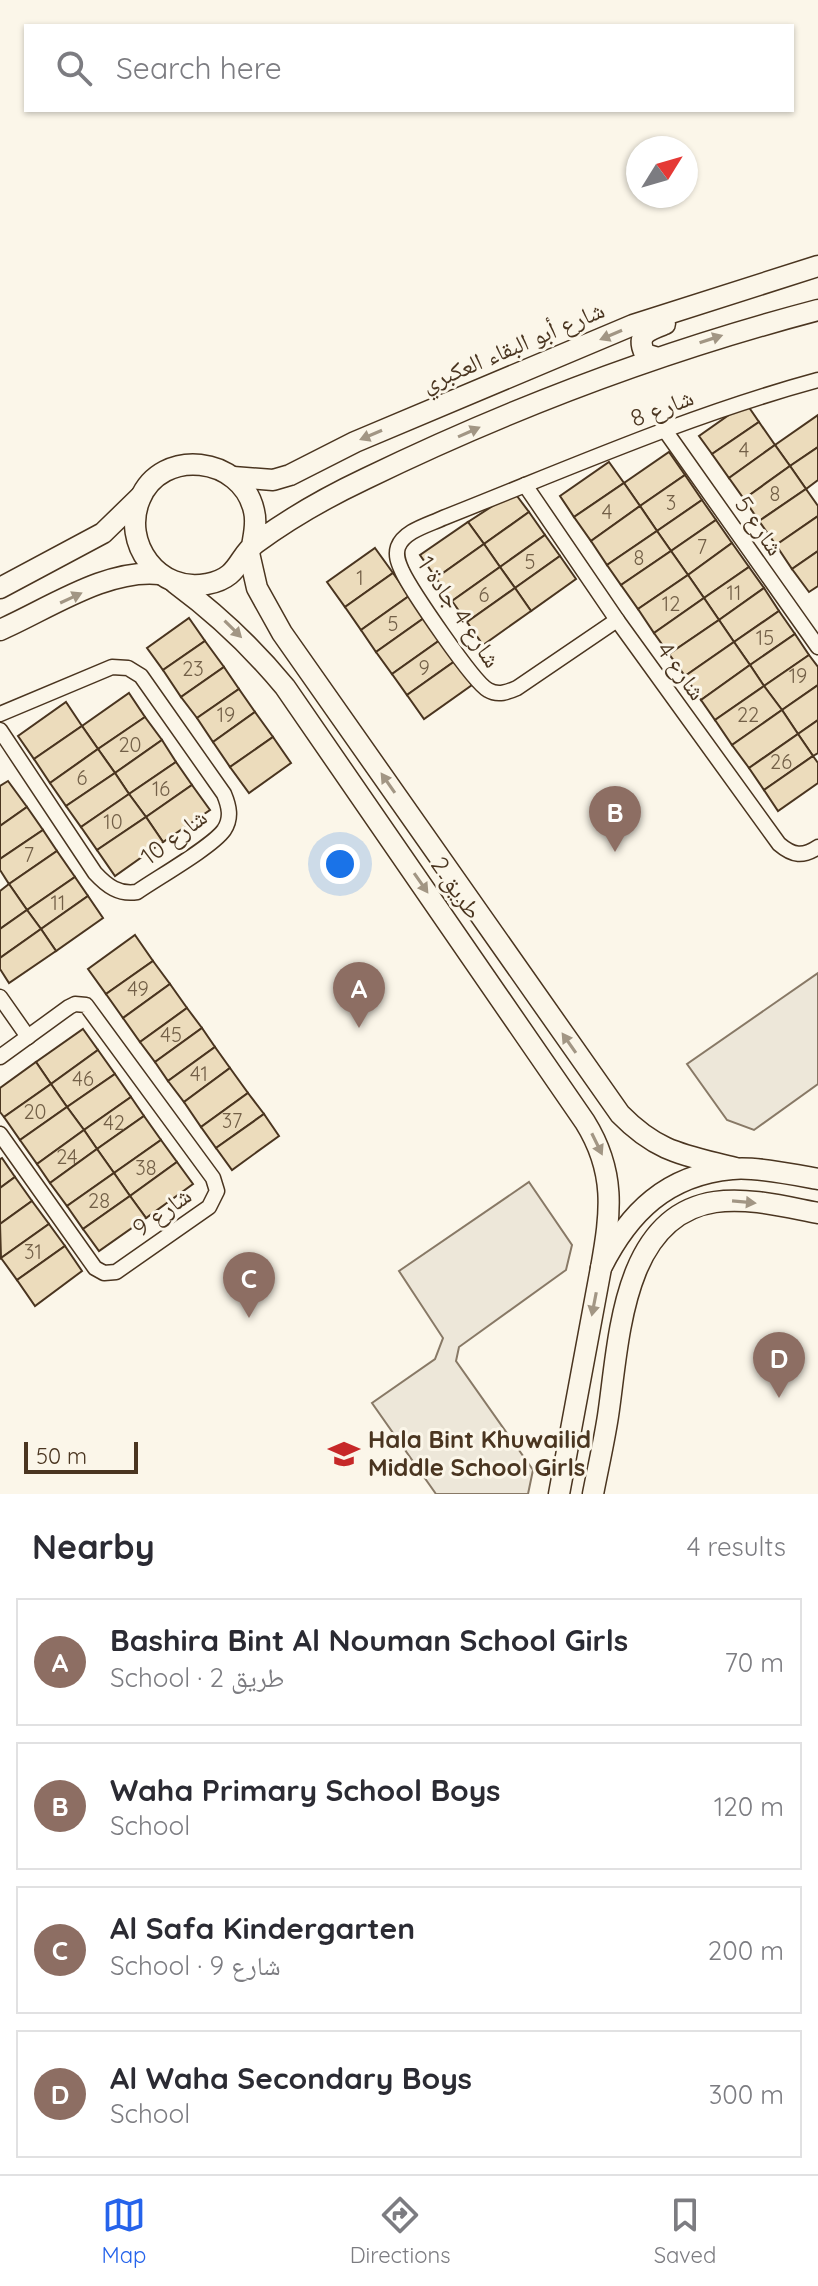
<!DOCTYPE html>
<html lang="en">
<head>
<meta charset="utf-8">
<style>
	:root { --surface:#fff; --page:#f7f7f7; --text:#2b2b33; --muted:#7c7c81; --line:#e1e1e2; --accent:#2563eb }
	body { margin:0; font-family:Quicksand,"Noto Naskh Arabic",sans-serif; background:var(--page); color:var(--text) }
	.compass { position:absolute; left:626px; top:136px; width:72px; height:72px; border-radius:50%; background:var(--surface); box-shadow:0 2px 6px #0004; rotate:53deg }
	.scale { position:absolute; left:24px; bottom:20px; width:114px; box-sizing:border-box; padding-left:8px; border:4px solid #4a3520; border-top:0; font-size:22px; line-height:28px; white-space:nowrap; color:#4a3520; -webkit-text-stroke:6px #fbf6e9; paint-order:stroke }
	.you { position:absolute; left:340px; top:864px; width:28px; height:28px; margin:-20px; border:6px solid #fff; border-radius:50%; background:#1a73e8; box-shadow:0 0 0 12px #1a73e833 }
	.badge { display:grid; place-items:center; width:52px; height:52px; border-radius:50%; background:var(--accent); color:#fff; font-size:26px; font-weight:700 }
	.pin { position:absolute; translate:-50% -66px; filter:drop-shadow(0 2px 4px #0008) }
	.pin::after { content:''; position:absolute; top:42px; width:28px; height:24px; background:inherit; clip-path:polygon(0 0,100% 0,50% 100%) }
	.list { margin:0; padding:0; list-style:none }
	h2 { display:flex; justify-content:space-between; align-items:center; height:104px; margin:0; padding:0 32px; font-size:34px }
	h2 small { font-size:26px; font-weight:400; color:var(--muted) }
	.list li { display:grid; grid-template-columns:52px 1fr auto; gap:24px; align-items:center; box-sizing:border-box; height:128px; margin:0 16px 16px; padding:0 16px; border:2px solid var(--line); border-radius:0px }
	.list b { display:block; font-size:30px; white-space:nowrap }
	.list p { margin:0; font-size:26px; white-space:nowrap; color:var(--muted) }
	.list em { font-size:26px; font-style:normal; color:var(--muted) }
	.icon { flex:none; width:44px; height:44px; fill:none; stroke:currentColor; stroke-width:2; stroke-linecap:round; stroke-linejoin:round }
	.map { position:relative; flex:none; width:818px; height:1494px; overflow:hidden }
	.search { position:absolute; background:var(--surface); box-shadow:0 2px 6px #0004; left:24px; right:24px; top:24px; height:88px; display:flex; align-items:center; gap:20px; box-sizing:border-box; padding:0 28px; border-radius:0px; color:var(--muted); font-size:30px }
	.sheet { height:680px; background:var(--surface) }
	nav { display:flex; justify-content:space-around; align-items:center; box-sizing:border-box; height:112px; border-top:2px solid var(--line); background:var(--surface); font-size:22px; color:var(--muted) }
	nav a { display:grid; justify-items:center; gap:4px }
	nav .on { color:var(--accent) }
	.map>svg:first-child { display:block }
</style>
</head>
<body>
<div class="map">
<svg width="818" height="1494" viewBox="0 0 818 1494">
	<rect width="100%" height="100%" fill="#fbf6e9"/>
	<!-- parking -->
	<g fill="#ede7d9" stroke="#887966" stroke-width="2">
		<path d="M 818,973 L 818,1084 L 754,1130 L 727,1120 L 687,1064 Z"/>
		<path d="M 529,1182 L 572,1245 L 566,1270 L 459,1347 L 456,1361 L 533,1470 L 528,1494 L 436,1494 L 372,1403 L 435,1359 L 443,1338 L 399,1271 Z"/>
	</g>
	<!-- building -->
	<g fill="#ecdcbc" stroke="#4a3520" stroke-width="2">
		<path d="M 746,403 L 759,422 L 712,454 L 699,436 Z"/>
		<path d="M 818,415 L 818,447 L 790,466 L 775,445 Z"/>
		<path d="M 759,422 L 775,445 L 729,478 L 712,454 Z"/>
		<path d="M 775,445 L 790,466 L 744,499 L 729,478 Z"/>
		<path d="M 818,447 L 818,480 L 806,489 L 790,466 Z"/>
		<path d="M 669,452 L 685,475 L 640,506 L 624,483 Z"/>
		<path d="M 609,462 L 624,483 L 574,517 L 560,496 Z"/>
		<path d="M 790,466 L 806,489 L 759,521 L 744,499 Z"/>
		<path d="M 685,475 L 702,500 L 657,531 L 640,506 Z"/>
		<path d="M 624,483 L 640,506 L 591,541 L 574,517 Z"/>
		<path d="M 806,489 L 818,506 L 818,516 L 776,545 L 759,521 Z"/>
		<path d="M 514,492 L 529,512 L 484,544 L 468,522 Z"/>
		<path d="M 702,500 L 716,520 L 671,551 L 657,531 Z"/>
		<path d="M 640,506 L 657,531 L 607,565 L 591,541 Z"/>
		<path d="M 529,512 L 545,535 L 500,567 L 484,544 Z"/>
		<path d="M 818,516 L 818,551 L 792,569 L 776,545 Z"/>
		<path d="M 716,520 L 732,543 L 688,575 L 671,551 Z"/>
		<path d="M 468,522 L 484,544 L 436,578 L 420,555 Z"/>
		<path d="M 657,531 L 671,551 L 621,585 L 607,565 Z"/>
		<path d="M 545,535 L 560,556 L 515,588 L 500,567 Z"/>
		<path d="M 732,543 L 749,567 L 704,598 L 688,575 Z"/>
		<path d="M 484,544 L 500,567 L 452,601 L 436,578 Z"/>
		<path d="M 375,548 L 393,573 L 345,607 L 327,582 Z"/>
		<path d="M 671,551 L 688,575 L 638,609 L 621,585 Z"/>
		<path d="M 818,551 L 818,586 L 809,592 L 792,569 Z"/>
		<path d="M 560,556 L 576,579 L 531,611 L 515,588 Z"/>
		<path d="M 500,567 L 515,588 L 467,622 L 452,601 Z"/>
		<path d="M 749,567 L 764,588 L 719,620 L 704,598 Z"/>
		<path d="M 393,573 L 409,596 L 361,630 L 345,607 Z"/>
		<path d="M 688,575 L 704,598 L 654,633 L 638,609 Z"/>
		<path d="M 515,588 L 531,611 L 483,645 L 467,622 Z"/>
		<path d="M 764,588 L 779,611 L 734,642 L 719,620 Z"/>
		<path d="M 409,596 L 424,618 L 376,652 L 361,630 Z"/>
		<path d="M 704,598 L 719,620 L 669,654 L 654,633 Z"/>
		<path d="M 779,611 L 795,634 L 750,665 L 734,642 Z"/>
		<path d="M 189,618 L 205,641 L 163,670 L 147,648 Z"/>
		<path d="M 424,618 L 440,640 L 392,674 L 376,652 Z"/>
		<path d="M 719,620 L 734,642 L 685,676 L 669,654 Z"/>
		<path d="M 795,634 L 809,655 L 764,686 L 750,665 Z"/>
		<path d="M 440,640 L 455,661 L 407,695 L 392,674 Z"/>
		<path d="M 205,641 L 224,667 L 181,697 L 163,670 Z"/>
		<path d="M 734,642 L 750,665 L 701,700 L 685,676 Z"/>
		<path d="M 809,655 L 818,667 L 818,685 L 782,710 L 764,686 Z"/>
		<path d="M 455,661 L 472,685 L 424,719 L 407,695 Z"/>
		<path d="M 750,665 L 764,686 L 715,720 L 701,700 Z"/>
		<path d="M 224,667 L 239,689 L 197,718 L 181,697 Z"/>
		<path d="M 818,685 L 818,720 L 798,734 L 782,710 Z"/>
		<path d="M 764,686 L 782,710 L 732,745 L 715,720 Z"/>
		<path d="M 239,689 L 255,712 L 213,742 L 197,718 Z"/>
		<path d="M 129,693 L 145,717 L 98,749 L 82,726 Z"/>
		<path d="M 66,702 L 82,726 L 34,759 L 18,736 Z"/>
		<path d="M 782,710 L 798,734 L 749,768 L 732,745 Z"/>
		<path d="M 255,712 L 273,737 L 230,767 L 213,742 Z"/>
		<path d="M 145,717 L 162,740 L 115,773 L 98,749 Z"/>
		<path d="M 818,720 L 818,753 L 813,756 L 798,734 Z"/>
		<path d="M 82,726 L 98,749 L 50,783 L 34,759 Z"/>
		<path d="M 798,734 L 813,756 L 764,790 L 749,768 Z"/>
		<path d="M 273,737 L 291,763 L 249,793 L 230,767 Z"/>
		<path d="M 162,740 L 176,762 L 129,794 L 115,773 Z"/>
		<path d="M 98,749 L 115,773 L 66,806 L 50,783 Z"/>
		<path d="M 813,756 L 818,763 L 818,783 L 778,811 L 764,790 Z"/>
		<path d="M 176,762 L 192,785 L 146,817 L 129,794 Z"/>
		<path d="M 115,773 L 129,794 L 81,827 L 66,806 Z"/>
		<path d="M 8,781 L 27,807 L 0,826 L 0,786 Z"/>
		<path d="M 192,785 L 210,810 L 163,842 L 146,817 Z"/>
		<path d="M 129,794 L 146,817 L 97,850 L 81,827 Z"/>
		<path d="M 27,807 L 43,830 L 0,859 L 0,826 Z"/>
		<path d="M 146,817 L 163,842 L 115,876 L 97,850 Z"/>
		<path d="M 43,830 L 57,851 L 9,884 L 0,870 L 0,859 Z"/>
		<path d="M 57,851 L 75,877 L 27,910 L 9,884 Z"/>
		<path d="M 75,877 L 88,896 L 41,929 L 27,910 Z"/>
		<path d="M 9,884 L 27,910 L 0,929 L 0,891 Z"/>
		<path d="M 88,896 L 103,918 L 56,951 L 41,929 Z"/>
		<path d="M 27,910 L 41,929 L 0,958 L 0,929 Z"/>
		<path d="M 41,929 L 56,951 L 9,983 L 0,969 L 0,958 Z"/>
		<path d="M 135,935 L 153,961 L 106,994 L 88,969 Z"/>
		<path d="M 153,961 L 170,984 L 123,1018 L 106,994 Z"/>
		<path d="M 170,984 L 187,1008 L 140,1042 L 123,1018 Z"/>
		<path d="M 187,1008 L 202,1028 L 155,1062 L 140,1042 Z"/>
		<path d="M 202,1028 L 215,1047 L 168,1081 L 155,1062 Z"/>
		<path d="M 83,1029 L 98,1050 L 51,1084 L 36,1062 Z"/>
		<path d="M 215,1047 L 230,1068 L 184,1102 L 168,1081 Z"/>
		<path d="M 98,1050 L 115,1074 L 67,1107 L 51,1084 Z"/>
		<path d="M 36,1062 L 51,1084 L 4,1117 L 0,1112 L 0,1088 Z"/>
		<path d="M 230,1068 L 248,1093 L 201,1127 L 184,1102 Z"/>
		<path d="M 115,1074 L 131,1097 L 84,1130 L 67,1107 Z"/>
		<path d="M 51,1084 L 67,1107 L 20,1140 L 4,1117 Z"/>
		<path d="M 248,1093 L 264,1114 L 216,1148 L 201,1127 Z"/>
		<path d="M 131,1097 L 144,1116 L 97,1149 L 84,1130 Z"/>
		<path d="M 67,1107 L 84,1130 L 37,1164 L 20,1140 Z"/>
		<path d="M 264,1114 L 279,1136 L 232,1170 L 216,1148 Z"/>
		<path d="M 144,1116 L 161,1140 L 114,1173 L 97,1149 Z"/>
		<path d="M 84,1130 L 97,1149 L 50,1183 L 37,1164 Z"/>
		<path d="M 161,1140 L 177,1162 L 130,1196 L 114,1173 Z"/>
		<path d="M 97,1149 L 114,1173 L 67,1206 L 50,1183 Z"/>
		<path d="M 2,1158 L 15,1177 L 0,1188 L 0,1159 Z"/>
		<path d="M 177,1162 L 193,1184 L 146,1218 L 130,1196 Z"/>
		<path d="M 114,1173 L 130,1196 L 83,1229 L 67,1206 Z"/>
		<path d="M 15,1177 L 32,1201 L 0,1224 L 0,1188 Z"/>
		<path d="M 130,1196 L 146,1218 L 99,1251 L 83,1229 Z"/>
		<path d="M 32,1201 L 49,1224 L 1,1258 L 0,1224 Z"/>
		<path d="M 49,1224 L 65,1246 L 17,1280 L 1,1258 Z"/>
		<path d="M 65,1246 L 82,1271 L 35,1306 L 17,1280 Z"/>
	</g>
	<g fill="none" stroke-linecap="round" stroke-linejoin="round">
		<defs>
			<g id="street">
				<path d="M 664,429 L 818,647"/>
				<path d="M 525,485 L 617,620 L 779,844 C 793,856 803,857 818,847"/>
				<path d="M 617,620 L 517,688 C 508,692 498,696 488,690 C 473,682 411,590 402,571 C 399,564 395,556 398,547 C 404,531 428,525 443,518 C 567,469 689,415 818,380"/>
				<path d="M 0,714 L 112,667 L 128,668 L 141,676 L 224,794 C 229,806 232,818 224,830 C 212,847 157,878 137,892 C 119,895 107,886 95,873 L 0,730"/>
				<path d="M 0,997 L 28,1037"/>
				<path d="M 0,1057 L 69,1007 L 75,1004 L 86,1005 L 213,1178 L 217,1191 L 209,1207 L 116,1272 L 104,1273 L 95,1268 L 0,1134"/>
			</g>
			<g id="secondary">
				<path d="M 655,357 L 645,354 C 635,334 649,330 665,324"/>
				<path d="M 233,477 L 273,480 L 290,475 L 355,442 L 633,325 L 818,266"/>
				<path d="M 252,546 C 254,534 257,523 254,511 C 242,456 161,447 140,499 C 121,543 159,594 207,584 C 240,578 237,557 256,543 C 290,518 327,497 365,479 C 511,408 662,351 818,310"/>
				<path d="M 249,553 L 257,588 L 282,633 L 620,1114 C 658,1153 685,1155 735,1168"/>
				<path d="M 175,583 C 217,614 252,647 285,687 L 585,1122 C 616,1172 611,1212 601,1268"/>
				<path d="M 0,588 L 103,533 L 140,497"/>
				<path d="M 0,630 C 48,609 107,568 160,574"/>
				<path d="M 559,1494 L 601,1268 C 629,1212 667,1175 732,1169 C 753,1166 796,1175 818,1179"/>
				<path d="M 593,1494 C 598,1468 604,1442 608,1416 C 619,1343 621,1216 715,1202 C 748,1197 786,1207 818,1213"/>
			</g>
		</defs>
		<!-- street casing -->
		<use href="#street" stroke="#4a3520" stroke-width="17"/>
		<!-- secondary casing -->
		<use href="#secondary" stroke="#4a3520" stroke-width="23"/>
		<!-- street -->
		<use href="#street" stroke="#fbf6e9" stroke-width="14"/>
		<!-- secondary -->
		<use href="#secondary" stroke="#fbf6e9" stroke-width="20"/>
	</g>
	<!-- one-way arrows -->
	<defs><path id="oneway-solid" d="M-6-.8H1V-3.2L6.5 0L1 3.2V.8H-6Z" transform="scale(2)"/></defs>
	<g fill="#a29684">
		<use href="#oneway-solid" transform="translate(611 335) rotate(157)"/>
		<use href="#oneway-solid" transform="translate(711 339) rotate(-18)"/>
		<use href="#oneway-solid" transform="translate(469 432) rotate(-24)"/>
		<use href="#oneway-solid" transform="translate(371 435) rotate(157)"/>
		<use href="#oneway-solid" transform="translate(71 598) rotate(-25)"/>
		<use href="#oneway-solid" transform="translate(233 629) rotate(45)"/>
		<use href="#oneway-solid" transform="translate(388 783) rotate(-125)"/>
		<use href="#oneway-solid" transform="translate(421 883) rotate(55)"/>
		<use href="#oneway-solid" transform="translate(569 1043) rotate(-125)"/>
		<use href="#oneway-solid" transform="translate(597 1144) rotate(64)"/>
		<use href="#oneway-solid" transform="translate(744 1202) rotate(5)"/>
		<use href="#oneway-solid" transform="translate(594 1304) rotate(101)"/>
	</g>
	<!-- icons -->
	<defs>
		<symbol id="school-bare" viewBox="-9 -9 18 18"><path d="M0-5L7-2L0 1L-7-2ZM-4 1L0 2.5L4 1V4Q0 6-4 4Z" fill="#c62828" stroke="#fbf6e9" stroke-width="2.5" paint-order="stroke"/></symbol>
	</defs>
	<g fill-rule="evenodd">
		<use href="#school-bare" x="322" y="1432" width="44" height="44"/>
	</g>
	<g text-anchor="middle" stroke-width="6" stroke-linejoin="round" paint-order="stroke">
		<!-- number labels -->
		<g font-size="20" fill="#725f47">
			<text x="744" y="457">4</text>
			<text x="775" y="501">8</text>
			<text x="671" y="510">3</text>
			<text x="607" y="519">4</text>
			<text x="702" y="554">7</text>
			<text x="639" y="565">8</text>
			<text x="530" y="569">5</text>
			<text x="360" y="585">1</text>
			<text x="734" y="600">11</text>
			<text x="484" y="602">6</text>
			<text x="671" y="611">12</text>
			<text x="393" y="631">5</text>
			<text x="765" y="645">15</text>
			<text x="424" y="675">9</text>
			<text x="193" y="676">23</text>
			<text x="798" y="683">19</text>
			<text x="226" y="722">19</text>
			<text x="748" y="722">22</text>
			<text x="130" y="752">20</text>
			<text x="781" y="769">26</text>
			<text x="82" y="785">6</text>
			<text x="161" y="796">16</text>
			<text x="113" y="829">10</text>
			<text x="29" y="862">7</text>
			<text x="58" y="910">11</text>
			<text x="138" y="996">49</text>
			<text x="171" y="1042">45</text>
			<text x="199" y="1081">41</text>
			<text x="83" y="1086">46</text>
			<text x="35" y="1119">20</text>
			<text x="232" y="1128">37</text>
			<text x="114" y="1130">42</text>
			<text x="67" y="1164">24</text>
			<text x="146" y="1175">38</text>
			<text x="99" y="1208">28</text>
			<text x="33" y="1259">31</text>
		</g>
		<!-- street labels -->
		<g font-size="24" fill="#4a3520" stroke="#fbf6e9">
			<text transform="translate(513 347) rotate(-23)" y="8">شارع أبو البقاء العكبري</text>
			<text transform="translate(662 408) rotate(-21)" y="8">شارع 8</text>
			<text transform="translate(759 526) rotate(55)" y="8">شارع 5</text>
			<text transform="translate(459 612) rotate(56)" y="8">شارع 4 جادة 1</text>
			<text transform="translate(681 671) rotate(54)" y="8">شارع 4</text>
			<text transform="translate(174 837) rotate(-37)" y="8">شارع 10</text>
			<text transform="translate(456 888) rotate(55)" y="8">طريق 2</text>
			<text transform="translate(162 1212) rotate(-36)" y="8">شارع 9</text>
		</g>
		<!-- poi labels -->
		<g font-size="24" font-weight="bold" fill="#4a3520" stroke="#fbf6e9" text-anchor="start">
			<text x="368" y="1448">Hala Bint Khuwailid<tspan x="368" dy="28">Middle School Girls</tspan></text>
		</g>
	</g>
</svg>
<svg class="compass" viewBox="-18 -18 36 36"><path d="M0-13l5 13h-10z" fill="#e53935"/><path d="M0 13l5-13h-10z" fill="#7c7c81"/></svg>
<div class="scale">50 m</div>
<div class="you"></div>
<div class="pin badge" style="left:359px;top:1028px;background:#8d6e63">A</div>
<div class="pin badge" style="left:615px;top:852px;background:#8d6e63">B</div>
<div class="pin badge" style="left:249px;top:1318px;background:#8d6e63">C</div>
<div class="pin badge" style="left:779px;top:1398px;background:#8d6e63">D</div>
<div class="search"><svg class="icon" aria-label="search" viewBox="0 0 24 24"><circle cx="10" cy="10" r="6"/><path d="M15 15l6 6"/></svg>Search here</div>
</div>
<section class="sheet">
<h2>Nearby<small>4 results</small></h2>
<ul class="list">
<li><span class="badge" style="background:#8d6e63">A</span><div><b>Bashira Bint Al Nouman School Girls</b><p>School · طريق 2</p></div><em>70 m</em></li>
<li><span class="badge" style="background:#8d6e63">B</span><div><b>Waha Primary School Boys</b><p>School</p></div><em>120 m</em></li>
<li><span class="badge" style="background:#8d6e63">C</span><div><b>Al Safa Kindergarten</b><p>School · شارع 9</p></div><em>200 m</em></li>
<li><span class="badge" style="background:#8d6e63">D</span><div><b>Al Waha Secondary Boys</b><p>School</p></div><em>300 m</em></li>
</ul>
</section>
<nav>
<a class="on"><svg class="icon" aria-label="map" viewBox="0 0 24 24"><path d="M3 6l6-2 6 2 6-2v14l-6 2-6-2-6 2zM9 4v14M15 6v14"/></svg>Map</a>
<a><svg class="icon" aria-label="directions" viewBox="0 0 24 24"><path d="M12 3l9 9-9 9-9-9zM9 14v-3h6M13 9l2 2-2 2"/></svg>Directions</a>
<a><svg class="icon" aria-label="saved" viewBox="0 0 24 24"><path d="M7 4h10v16l-5-4-5 4z"/></svg>Saved</a>
</nav>
</body>
</html>
